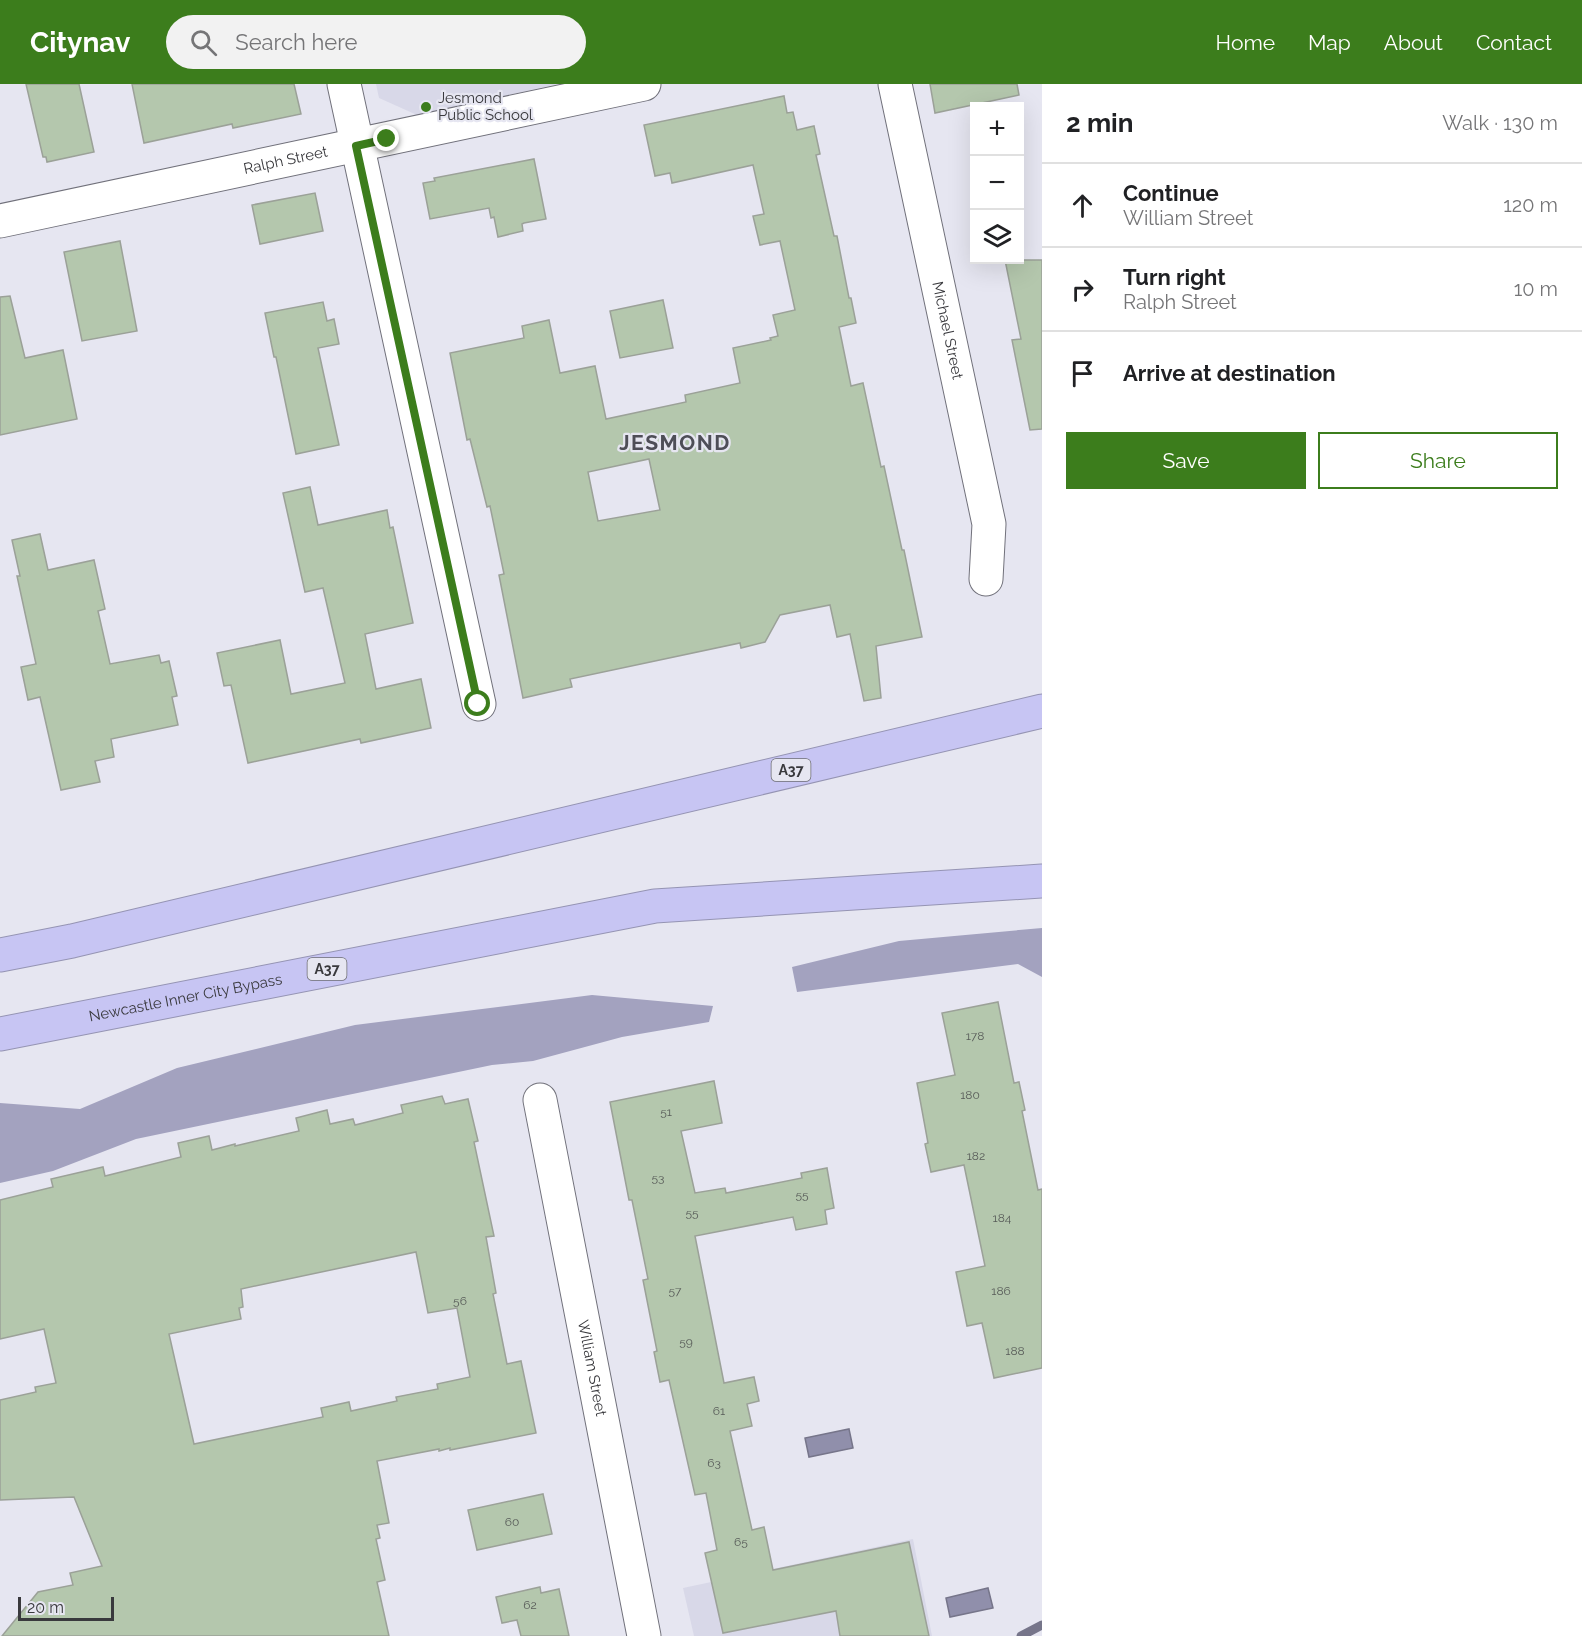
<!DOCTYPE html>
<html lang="en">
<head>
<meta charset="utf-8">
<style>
	:root { --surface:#fff; --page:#f2f2f2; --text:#202124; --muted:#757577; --line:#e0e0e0; --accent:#3c7d1c }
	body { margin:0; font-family:Raleway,sans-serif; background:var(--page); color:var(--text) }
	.controls { position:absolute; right:18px; top:18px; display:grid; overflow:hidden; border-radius:0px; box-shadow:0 6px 24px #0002 }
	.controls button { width:54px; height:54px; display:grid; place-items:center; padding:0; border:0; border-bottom:2px solid var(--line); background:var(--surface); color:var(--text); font:30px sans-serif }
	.scale { position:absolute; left:18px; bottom:15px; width:96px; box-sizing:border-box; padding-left:6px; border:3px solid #39393d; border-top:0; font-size:16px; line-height:21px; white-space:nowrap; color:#39393d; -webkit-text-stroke:4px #e6e6f1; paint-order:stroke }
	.stop { position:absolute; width:18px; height:18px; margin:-14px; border:4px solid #3c7d1c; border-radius:50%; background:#fff }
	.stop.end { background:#3c7d1c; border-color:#fff; box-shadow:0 2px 6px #0008 }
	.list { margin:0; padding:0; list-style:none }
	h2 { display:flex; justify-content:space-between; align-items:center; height:78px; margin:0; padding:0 24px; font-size:26px }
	h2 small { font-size:20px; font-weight:400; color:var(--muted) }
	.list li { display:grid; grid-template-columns:39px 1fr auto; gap:18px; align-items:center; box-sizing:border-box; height:84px; padding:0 24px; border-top:2px solid var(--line) }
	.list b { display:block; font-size:22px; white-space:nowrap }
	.list p { margin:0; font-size:20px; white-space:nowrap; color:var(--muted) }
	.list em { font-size:20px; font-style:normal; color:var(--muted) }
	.actions { display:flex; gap:12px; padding:18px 24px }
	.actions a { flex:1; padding:14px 0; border:2px solid var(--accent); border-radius:0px; text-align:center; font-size:21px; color:var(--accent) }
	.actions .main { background:var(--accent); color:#fff }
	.icon { flex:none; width:33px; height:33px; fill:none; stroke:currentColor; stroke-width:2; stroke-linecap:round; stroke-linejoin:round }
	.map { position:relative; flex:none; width:1042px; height:1552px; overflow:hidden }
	header { display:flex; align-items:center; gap:36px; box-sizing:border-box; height:84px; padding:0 30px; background:var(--accent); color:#fff }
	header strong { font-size:28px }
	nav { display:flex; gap:33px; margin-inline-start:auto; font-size:21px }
	.search { width:420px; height:54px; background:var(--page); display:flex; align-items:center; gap:15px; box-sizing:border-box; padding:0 21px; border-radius:33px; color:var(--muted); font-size:22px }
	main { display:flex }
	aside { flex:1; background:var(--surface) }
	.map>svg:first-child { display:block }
</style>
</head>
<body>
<header>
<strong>Citynav</strong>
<div class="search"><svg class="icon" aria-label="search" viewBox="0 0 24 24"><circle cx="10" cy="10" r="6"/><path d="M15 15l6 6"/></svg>Search here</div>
<nav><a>Home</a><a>Map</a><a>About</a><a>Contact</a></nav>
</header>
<main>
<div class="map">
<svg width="1042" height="1552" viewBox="0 0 1042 1552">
	<rect width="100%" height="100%" fill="#e6e6f1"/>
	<!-- built -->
	<g fill="#d8d8e8">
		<path d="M 376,0 L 558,0 L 417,31 L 379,14 Z"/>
		<path d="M 913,1455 L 932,1552 L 694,1552 L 683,1504 Z"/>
	</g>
	<!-- forest -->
	<g fill="#a3a2bf">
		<path d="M 1042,844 L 1042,893 L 1018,880 L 797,908 L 792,883 L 899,857 Z"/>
		<path d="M 592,911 L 713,922 L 709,938 L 622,953 L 533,977 L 492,981 L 136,1055 L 53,1087 L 0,1099 L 0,1019 L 80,1025 L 177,984 L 355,941 Z"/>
	</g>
	<!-- water -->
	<g fill="#908fab" stroke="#76758a" stroke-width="1.5">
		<path d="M 849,1345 L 853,1364 L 809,1373 L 805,1354 Z"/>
		<path d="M 988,1504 L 993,1524 L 950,1533 L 946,1514 Z"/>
	</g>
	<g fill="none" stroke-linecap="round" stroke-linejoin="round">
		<!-- stream -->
		<path stroke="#76758a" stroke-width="9" d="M 1021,1552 L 1042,1541"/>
	</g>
	<!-- building -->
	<g fill="#b4c7ad" stroke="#9ba198" stroke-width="1.5" fill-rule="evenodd">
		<path d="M 26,0 L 79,0 L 94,68 L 47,78 L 46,73 L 43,73 Z"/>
		<path d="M 132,0 L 294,0 L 301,30 L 233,44 L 232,40 L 144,59 Z"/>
		<path d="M 930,0 L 1017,0 L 1019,11 L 935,29 Z"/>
		<path d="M 784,12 L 787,29 L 793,28 L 797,46 L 814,42 L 820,70 L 816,71 L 834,152 L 837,152 L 849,214 L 851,214 L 856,239 L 839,243 L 851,302 L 863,299 L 881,383 L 884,382 L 902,466 L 904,466 L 922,553 L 876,562 L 881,614 L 864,617 L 850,550 L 837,553 L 830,521 L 780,531 L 765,558 L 741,564 L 740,559 L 570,595 L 572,603 L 523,614 L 499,491 L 504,490 L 490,422 L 487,423 L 470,355 L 467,356 L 450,269 L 524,254 L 522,242 L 549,236 L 560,289 L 595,282 L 606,335 L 686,318 L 685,311 L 740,299 L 733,264 L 771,256 L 770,254 L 778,252 L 773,231 L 795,226 L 780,157 L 760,161 L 753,132 L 764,130 L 753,81 L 672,99 L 670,89 L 655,92 L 644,41 ZM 649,375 L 660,426 L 598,437 L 588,388 Z"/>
		<path d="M 534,75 L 546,135 L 524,139 L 522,140 L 523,147 L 498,153 L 494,133 L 491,134 L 489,124 L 430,135 L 423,99 L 435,97 L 434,94 Z"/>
		<path d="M 315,109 L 323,147 L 260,160 L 252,121 Z"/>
		<path d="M 120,157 L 137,247 L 82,257 L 64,168 Z"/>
		<path d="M 1005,176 L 1042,176 L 1042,345 L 1030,346 L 1012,256 L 1021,255 Z"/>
		<path d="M 10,212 L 25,274 L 63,266 L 77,335 L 0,351 L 0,213 Z"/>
		<path d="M 663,216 L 673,264 L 620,274 L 610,227 Z"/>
		<path d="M 323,218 L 327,237 L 334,235 L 339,260 L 318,264 L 339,361 L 296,370 L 276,273 L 274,273 L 265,229 Z"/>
		<path d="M 310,403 L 318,441 L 387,426 L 390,444 L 393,443 L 413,539 L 365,550 L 376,605 L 421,595 L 431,644 L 361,659 L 360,655 L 248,679 L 231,601 L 224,602 L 217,569 L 280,556 L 291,610 L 345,599 L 323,504 L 305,508 L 283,409 Z"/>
		<path d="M 40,450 L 48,486 L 94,476 L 105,525 L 98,527 L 110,580 L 159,571 L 161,579 L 169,577 L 177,612 L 172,613 L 178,641 L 111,655 L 114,673 L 95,677 L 100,698 L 61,706 L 40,613 L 28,616 L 21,583 L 36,580 L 17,492 L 20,492 L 12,456 Z"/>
		<path d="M 998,918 L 1014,999 L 1019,998 L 1025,1026 L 1022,1027 L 1038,1106 L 1042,1105 L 1042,1284 L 994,1294 L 982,1239 L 967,1242 L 956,1188 L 985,1182 L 964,1081 L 931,1088 L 925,1060 L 928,1059 L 917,999 L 955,991 L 942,929 Z"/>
		<path d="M 714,997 L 722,1039 L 681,1047 L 695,1109 L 725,1104 L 726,1109 L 802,1094 L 801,1089 L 827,1084 L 834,1124 L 825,1126 L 827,1140 L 796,1146 L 793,1133 L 695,1152 L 724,1299 L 754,1293 L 759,1317 L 747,1320 L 752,1342 L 730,1347 L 752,1446 L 764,1443 L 773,1486 L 909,1458 L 929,1552 L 840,1552 L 836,1527 L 723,1549 L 705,1469 L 717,1466 L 706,1409 L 695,1411 L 669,1296 L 660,1298 L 654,1268 L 657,1267 L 643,1196 L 648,1195 L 632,1116 L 629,1116 L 610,1018 Z"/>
		<path d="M 442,1012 L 445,1020 L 468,1015 L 478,1057 L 474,1058 L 494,1152 L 486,1153 L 496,1209 L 493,1210 L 507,1280 L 521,1277 L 536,1349 L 450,1366 L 450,1364 L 439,1367 L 439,1365 L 377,1377 L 389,1439 L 377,1441 L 380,1454 L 376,1455 L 385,1496 L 377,1498 L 389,1552 L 2,1552 L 38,1508 L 73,1501 L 70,1489 L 102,1482 L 74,1413 L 0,1416 L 0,1316 L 36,1308 L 35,1303 L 56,1299 L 44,1245 L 0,1255 L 0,1116 L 53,1103 L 51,1095 L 103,1083 L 105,1092 L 181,1073 L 178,1059 L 209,1052 L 212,1066 L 235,1060 L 235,1062 L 299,1047 L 296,1034 L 327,1026 L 330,1040 L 353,1035 L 355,1041 L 403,1029 L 401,1021 ZM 416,1168 L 428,1229 L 457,1224 L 470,1293 L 437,1300 L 438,1305 L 396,1313 L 397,1317 L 351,1327 L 349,1318 L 321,1324 L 323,1333 L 194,1360 L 169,1250 L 241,1235 L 239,1224 L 243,1223 L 241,1205 Z"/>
		<path d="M 543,1410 L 552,1450 L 477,1466 L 468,1426 Z"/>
		<path d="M 540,1503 L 541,1509 L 559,1505 L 569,1552 L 521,1552 L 517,1536 L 502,1539 L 496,1513 Z"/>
	</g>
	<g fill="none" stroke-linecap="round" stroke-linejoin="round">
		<defs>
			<g id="minor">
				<path d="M 344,0 L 479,620"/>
				<path id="s1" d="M 895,0 L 989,440 L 986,495"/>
				<path id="s2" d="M 0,137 L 644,0"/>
				<path id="s3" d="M 540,1016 L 644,1552"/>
			</g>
			<g id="highway">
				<path d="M 0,871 L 72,857 L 1042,627"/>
				<path id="s4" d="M 0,950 L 655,822 L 1042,797"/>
			</g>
		</defs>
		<!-- minor casing -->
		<use href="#minor" stroke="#71717b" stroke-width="35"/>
		<!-- highway casing -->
		<use href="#highway" stroke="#9594b3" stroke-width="35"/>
		<!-- minor -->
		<use href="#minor" stroke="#fff" stroke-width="33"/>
		<!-- highway -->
		<use href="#highway" stroke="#c7c5f3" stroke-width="33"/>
	</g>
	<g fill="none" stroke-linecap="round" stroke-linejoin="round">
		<!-- route -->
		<path stroke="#3c7d1c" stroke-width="8" d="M 387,55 L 356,62 L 478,620"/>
	</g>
	<!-- markers -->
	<circle fill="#3c7d1c" stroke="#e6e6f1" stroke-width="2" cx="426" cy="23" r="6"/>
	<g text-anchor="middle" stroke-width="4.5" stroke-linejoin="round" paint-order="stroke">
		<!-- number labels -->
		<g font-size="12" fill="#585c59">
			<text x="975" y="956">178</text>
			<text x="970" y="1015">180</text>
			<text x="666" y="1032">51</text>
			<text x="976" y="1076">182</text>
			<text x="658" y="1098">53</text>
			<text x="802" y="1115">55</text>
			<text x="692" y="1133">55</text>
			<text x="1002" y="1138">184</text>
			<text x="675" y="1211">57</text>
			<text x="1001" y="1211">186</text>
			<text x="460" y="1221">56</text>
			<text x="686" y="1262">59</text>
			<text x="1015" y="1271">188</text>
			<text x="719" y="1331">61</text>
			<text x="714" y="1383">63</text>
			<text x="512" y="1442">60</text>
			<text x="741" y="1462">65</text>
			<text x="530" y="1525">62</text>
		</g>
		<!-- shield labels -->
		<g fill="#e6e6f1" stroke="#6d6d73" stroke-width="1.5">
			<rect x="771.5" y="675" width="39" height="22" rx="4.5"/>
			<rect x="307.5" y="874" width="39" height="22" rx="4.5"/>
		</g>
		<g font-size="14" font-weight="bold" fill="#39393d">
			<text x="791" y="691">A37</text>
			<text x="327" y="890">A37</text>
		</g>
		<!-- poi labels -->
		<g font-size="15" fill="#39393d" stroke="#e6e6f1" text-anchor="start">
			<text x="438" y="19">Jesmond<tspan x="438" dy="17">Public School</tspan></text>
		</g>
		<!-- street labels -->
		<g font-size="15" fill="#39393d" stroke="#e6e6f1">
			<text dy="5" stroke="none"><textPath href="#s2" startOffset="292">Ralph Street</textPath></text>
			<text dy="5" stroke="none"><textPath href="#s1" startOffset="252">Michael Street</textPath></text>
			<text dy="5" stroke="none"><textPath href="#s4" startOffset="189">Newcastle Inner City Bypass</textPath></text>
			<text dy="5" stroke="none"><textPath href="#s3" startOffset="273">William Street</textPath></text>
		</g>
		<!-- district labels -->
		<g font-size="21" font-weight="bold" letter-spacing="1.5" fill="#4e4e57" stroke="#e6e6f1">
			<text x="675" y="366">JESMOND</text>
		</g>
	</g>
</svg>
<div class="controls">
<button>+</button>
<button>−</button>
<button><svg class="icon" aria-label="layers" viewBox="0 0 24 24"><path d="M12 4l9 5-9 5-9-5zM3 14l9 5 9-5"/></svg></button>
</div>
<div class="scale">20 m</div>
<div class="stop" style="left:478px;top:620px"></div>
<div class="stop end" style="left:387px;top:55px"></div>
</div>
<aside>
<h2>2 min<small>Walk · 130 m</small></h2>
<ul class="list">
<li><svg class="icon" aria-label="ahead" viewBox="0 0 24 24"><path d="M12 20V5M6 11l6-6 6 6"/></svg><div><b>Continue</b><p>William Street</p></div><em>120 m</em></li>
<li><svg class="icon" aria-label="right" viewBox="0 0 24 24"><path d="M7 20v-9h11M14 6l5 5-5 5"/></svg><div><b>Turn right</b><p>Ralph Street</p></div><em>10 m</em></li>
<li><svg class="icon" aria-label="arrive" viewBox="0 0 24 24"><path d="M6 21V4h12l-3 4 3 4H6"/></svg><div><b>Arrive at destination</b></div></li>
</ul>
<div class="actions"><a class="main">Save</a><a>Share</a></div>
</aside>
</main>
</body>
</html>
